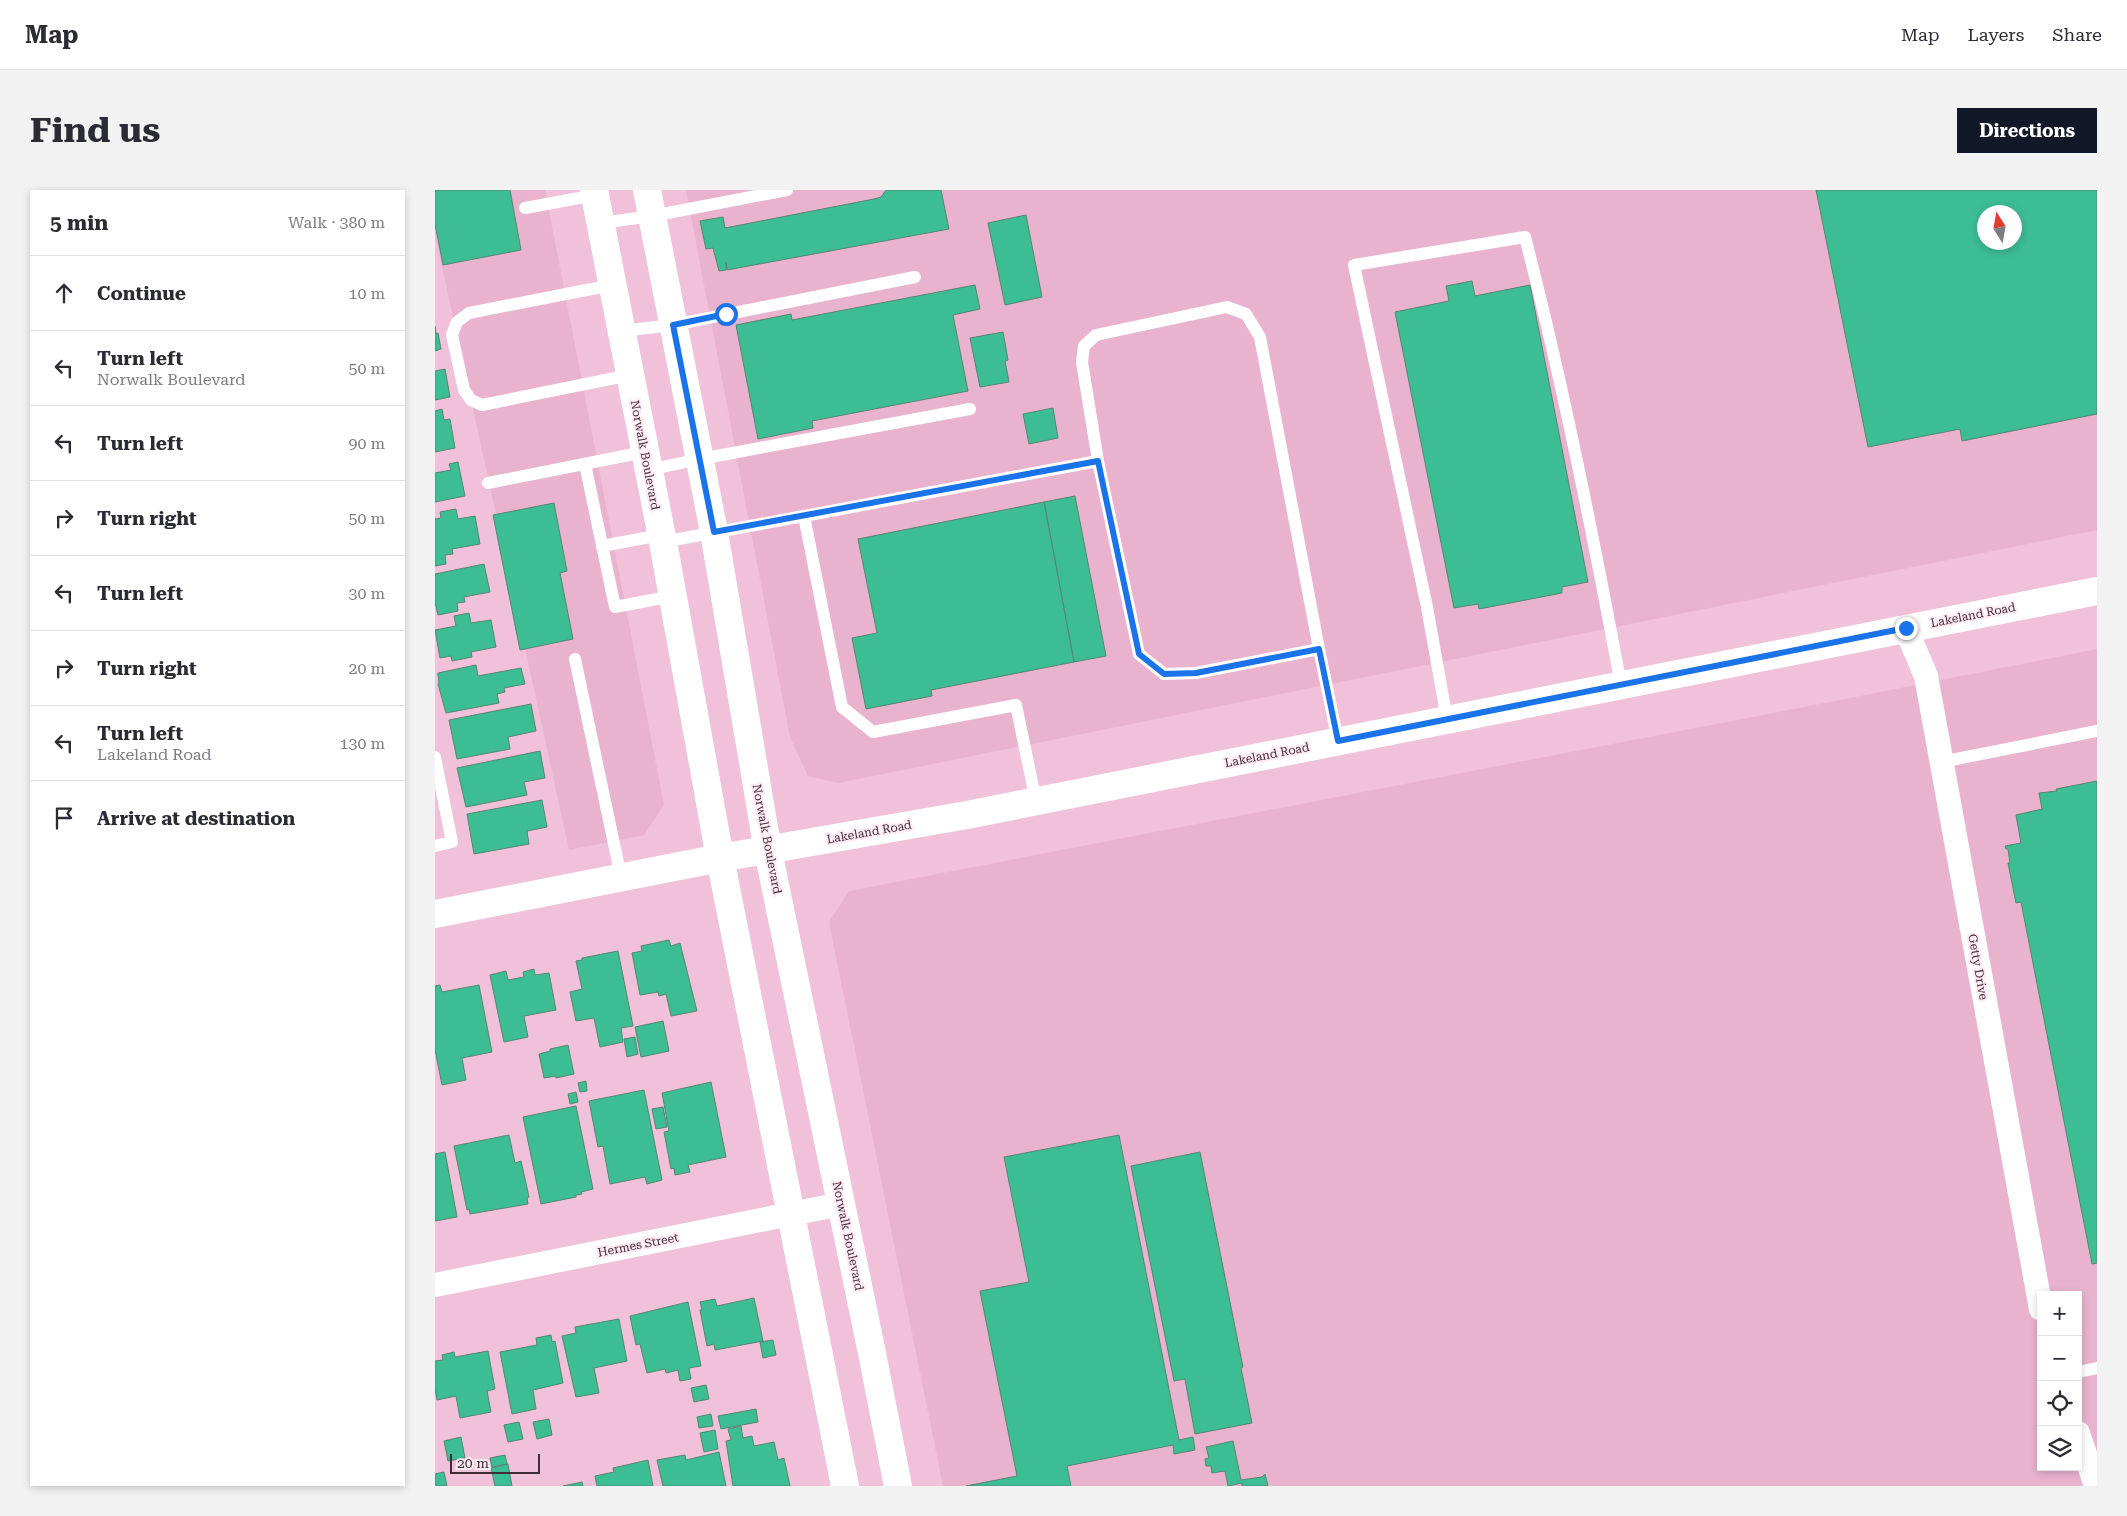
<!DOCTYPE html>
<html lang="en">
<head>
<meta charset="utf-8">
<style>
	:root { --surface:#fff; --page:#f2f2f3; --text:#2b2b33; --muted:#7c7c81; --line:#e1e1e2; --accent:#111827 }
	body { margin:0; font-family:"Roboto Serif",serif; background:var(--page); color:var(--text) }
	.controls { position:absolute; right:15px; bottom:15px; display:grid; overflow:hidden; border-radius:0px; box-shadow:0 2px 8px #0003 }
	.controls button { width:45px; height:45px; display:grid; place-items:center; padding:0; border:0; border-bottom:1px solid var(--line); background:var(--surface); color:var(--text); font:25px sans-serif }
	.compass { position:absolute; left:1542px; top:15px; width:45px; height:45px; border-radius:50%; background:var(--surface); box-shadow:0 2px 8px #0003; rotate:349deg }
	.scale { position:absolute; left:15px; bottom:12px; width:90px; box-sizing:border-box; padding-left:5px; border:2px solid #402d37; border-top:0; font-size:14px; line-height:18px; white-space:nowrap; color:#402d37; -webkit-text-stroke:4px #ffebf4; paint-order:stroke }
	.stop { position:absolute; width:15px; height:15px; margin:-11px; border:4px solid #1a73e8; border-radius:50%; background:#fff }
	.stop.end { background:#1a73e8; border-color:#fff; box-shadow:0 1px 5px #0008 }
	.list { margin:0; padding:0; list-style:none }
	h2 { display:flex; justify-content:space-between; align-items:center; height:65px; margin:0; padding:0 20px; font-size:21px }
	h2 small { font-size:16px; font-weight:400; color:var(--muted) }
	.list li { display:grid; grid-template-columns:32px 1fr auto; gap:15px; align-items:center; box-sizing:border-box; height:75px; padding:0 20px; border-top:1px solid var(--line) }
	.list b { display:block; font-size:19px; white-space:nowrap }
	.list p { margin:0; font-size:16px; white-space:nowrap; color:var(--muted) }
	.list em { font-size:16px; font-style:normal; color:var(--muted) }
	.icon { flex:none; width:28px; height:28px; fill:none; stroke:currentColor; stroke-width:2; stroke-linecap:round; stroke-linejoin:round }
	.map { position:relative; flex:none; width:1662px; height:1296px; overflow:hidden; border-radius:0px }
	header { display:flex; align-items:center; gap:30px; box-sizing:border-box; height:70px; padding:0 25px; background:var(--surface); border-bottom:1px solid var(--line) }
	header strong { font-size:24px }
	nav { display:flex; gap:28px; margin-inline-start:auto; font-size:18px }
	.intro { display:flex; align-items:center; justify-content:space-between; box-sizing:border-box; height:120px; padding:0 30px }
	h1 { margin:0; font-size:35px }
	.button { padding:12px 22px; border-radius:0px; background:var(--accent); color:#fff; font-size:18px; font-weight:700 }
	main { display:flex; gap:30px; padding:0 30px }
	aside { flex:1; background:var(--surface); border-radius:0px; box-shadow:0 2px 8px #0003 }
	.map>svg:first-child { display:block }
</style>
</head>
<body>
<header>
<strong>Map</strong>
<nav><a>Map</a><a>Layers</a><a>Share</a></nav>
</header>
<div class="intro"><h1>Find us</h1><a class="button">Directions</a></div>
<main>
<aside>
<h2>5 min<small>Walk · 380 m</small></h2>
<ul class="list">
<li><svg class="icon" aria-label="ahead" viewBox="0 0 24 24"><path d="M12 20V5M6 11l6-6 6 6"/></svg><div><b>Continue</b></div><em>10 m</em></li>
<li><svg class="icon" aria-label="left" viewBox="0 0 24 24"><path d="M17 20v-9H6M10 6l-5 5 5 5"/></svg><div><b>Turn left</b><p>Norwalk Boulevard</p></div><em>50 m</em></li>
<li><svg class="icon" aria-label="left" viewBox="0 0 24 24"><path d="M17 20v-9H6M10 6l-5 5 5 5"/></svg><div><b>Turn left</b></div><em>90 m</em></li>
<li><svg class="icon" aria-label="right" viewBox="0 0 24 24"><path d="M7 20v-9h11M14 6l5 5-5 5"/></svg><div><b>Turn right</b></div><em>50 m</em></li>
<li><svg class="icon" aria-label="left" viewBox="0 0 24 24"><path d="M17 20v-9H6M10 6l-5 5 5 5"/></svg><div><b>Turn left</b></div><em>30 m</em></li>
<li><svg class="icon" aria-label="right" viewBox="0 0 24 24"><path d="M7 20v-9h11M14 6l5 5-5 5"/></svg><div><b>Turn right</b></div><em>20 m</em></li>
<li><svg class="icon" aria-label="left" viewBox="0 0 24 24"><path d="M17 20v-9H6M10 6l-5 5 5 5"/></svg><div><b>Turn left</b><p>Lakeland Road</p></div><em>130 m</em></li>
<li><svg class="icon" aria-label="arrive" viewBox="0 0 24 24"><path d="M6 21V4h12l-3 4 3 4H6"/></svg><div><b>Arrive at destination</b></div></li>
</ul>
</aside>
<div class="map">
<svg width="1662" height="1296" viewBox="0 0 1662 1296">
	<rect width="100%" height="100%" fill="#f0c1d8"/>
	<!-- built -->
	<g fill="#e9b3ce" fill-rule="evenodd">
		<path d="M 0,0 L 110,0 L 229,615 L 209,645 L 134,660 L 0,44 Z"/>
		<path d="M 251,0 L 1662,0 L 1662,340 L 403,593 L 373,586 L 355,547 ZM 1550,22 L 1580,22 L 1580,52 L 1550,52 Z"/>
		<path d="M 1662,459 L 1662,1296 L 508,1296 L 394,732 L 414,701 L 1395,512 ZM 1606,1105 L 1643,1105 L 1643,1277 L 1606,1277 Z"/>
	</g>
	<!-- building -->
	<g fill="#3dbd94" stroke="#558673" fill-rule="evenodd">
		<path d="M 0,0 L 75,0 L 86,60 L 8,75 L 0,34 Z"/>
		<path d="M 451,0 L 506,0 L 514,39 L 292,80 L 291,72 L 291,80 L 284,81 L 278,58 L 271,59 L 265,31 L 288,27 L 290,38 L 439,9 L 446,7 Z"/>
		<path d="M 1381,0 L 1662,0 L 1662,224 L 1527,251 L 1525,239 L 1433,257 ZM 1550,22 L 1580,22 L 1580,52 L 1550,52 Z"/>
		<path d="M 591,25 L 607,107 L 570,115 L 553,33 Z"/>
		<path d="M 1037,91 L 1040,106 L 1095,95 L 1153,392 L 1127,397 L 1127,403 L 1044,419 L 1043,414 L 1019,418 L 960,122 L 1014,111 L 1011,96 Z"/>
		<path d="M 540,95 L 545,119 L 518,125 L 533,201 L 377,231 L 378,238 L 323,249 L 301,135 L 356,124 L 357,130 Z"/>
		<path d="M 0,136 L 1,144 L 3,143 L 6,159 L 0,161 Z"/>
		<path d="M 568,142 L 573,170 L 570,171 L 574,192 L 545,197 L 535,148 Z"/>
		<path d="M 10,179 L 15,207 L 0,210 L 0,181 Z"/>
		<path d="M 618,218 L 623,248 L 594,254 L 588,224 Z"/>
		<path d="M 7,219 L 9,230 L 15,229 L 20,258 L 0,262 L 0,221 Z"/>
		<path d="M 23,272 L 30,306 L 0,312 L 0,283 L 16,280 L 14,274 Z"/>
		<path d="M 640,306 L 671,466 L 639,472 L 609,312 Z"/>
		<path d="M 609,312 L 639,472 L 496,500 L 497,506 L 431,519 L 417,448 L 442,443 L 423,349 Z"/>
		<path d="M 119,313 L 132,381 L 125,383 L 138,449 L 85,460 L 58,325 Z"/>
		<path d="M 21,319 L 23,329 L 40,326 L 45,354 L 17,359 L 18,364 L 10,365 L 11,374 L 0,376 L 0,329 L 6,328 L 5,322 Z"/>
		<path d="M 49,374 L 55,402 L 29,407 L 30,412 L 22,413 L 23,421 L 3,425 L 0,413 L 0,384 Z"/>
		<path d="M 34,423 L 36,433 L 56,430 L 61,457 L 36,462 L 37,467 L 17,471 L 16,466 L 5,468 L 0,440 L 21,436 L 19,426 Z"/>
		<path d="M 41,475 L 43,486 L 86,478 L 90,494 L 69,498 L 70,502 L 62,504 L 64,513 L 11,523 L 3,494 L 4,494 L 3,483 Z"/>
		<path d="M 96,514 L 101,541 L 73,547 L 75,559 L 22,569 L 14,530 Z"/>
		<path d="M 105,561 L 110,588 L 89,592 L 92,605 L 31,617 L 22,578 Z"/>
		<path d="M 1662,591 L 1662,1073 L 1657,1074 L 1586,712 L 1581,713 L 1573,673 L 1575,673 L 1573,659 L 1571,659 L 1570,656 L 1586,653 L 1581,625 L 1607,619 L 1604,603 L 1622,601 L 1621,599 Z"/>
		<path d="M 107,610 L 112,637 L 92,641 L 94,654 L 39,664 L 32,624 Z"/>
		<path d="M 234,750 L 236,756 L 245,753 L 262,821 L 236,826 L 231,804 L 224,806 L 223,802 L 205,805 L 197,763 L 207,761 L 206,756 Z"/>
		<path d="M 183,761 L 198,836 L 186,838 L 188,852 L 165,857 L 159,828 L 141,831 L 135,802 L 147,799 L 141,771 L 147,770 L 147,768 Z"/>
		<path d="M 99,779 L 100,785 L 114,783 L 121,820 L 89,826 L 93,847 L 69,852 L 55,785 L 71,781 L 73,790 L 89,787 L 88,782 Z"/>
		<path d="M 5,795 L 7,802 L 44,795 L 57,862 L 27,868 L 31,890 L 7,895 L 0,860 L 0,796 Z"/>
		<path d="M 228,831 L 234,861 L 206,867 L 200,837 Z"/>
		<path d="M 200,847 L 203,864 L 192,867 L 189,849 Z"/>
		<path d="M 133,855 L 139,884 L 121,888 L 121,886 L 109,888 L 104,864 L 115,861 L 115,859 Z"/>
		<path d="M 151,891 L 152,901 L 145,902 L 143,893 Z"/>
		<path d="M 276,892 L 291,967 L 253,975 L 255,982 L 240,985 L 239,978 L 236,979 L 229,942 L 234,941 L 227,903 Z"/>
		<path d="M 209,900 L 227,990 L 212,994 L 210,987 L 175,994 L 168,956 L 163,957 L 154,911 Z"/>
		<path d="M 141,902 L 143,912 L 135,914 L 133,904 Z"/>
		<path d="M 141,916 L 158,999 L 146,1002 L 147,1004 L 141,1005 L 141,1007 L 106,1014 L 88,927 Z"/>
		<path d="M 228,917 L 232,937 L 221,939 L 217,919 Z"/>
		<path d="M 74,945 L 80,973 L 86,971 L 94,1007 L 92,1008 L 93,1014 L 35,1024 L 34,1019 L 32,1020 L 19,956 Z"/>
		<path d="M 684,945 L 744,1250 L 758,1247 L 760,1260 L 739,1264 L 738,1255 L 632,1276 L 636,1296 L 531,1296 L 582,1286 L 545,1101 L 594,1092 L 569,967 Z"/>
		<path d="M 10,962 L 22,1027 L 0,1031 L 0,964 Z"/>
		<path d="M 765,962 L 808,1177 L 806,1178 L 817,1233 L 760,1244 L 750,1189 L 739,1191 L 696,976 Z"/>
		<path d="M 319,1108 L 328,1151 L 280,1160 L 279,1154 L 272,1156 L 265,1120 L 267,1120 L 265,1112 L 280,1109 L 282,1116 Z"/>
		<path d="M 253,1112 L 266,1176 L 254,1178 L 256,1189 L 245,1191 L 243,1180 L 231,1183 L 230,1179 L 212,1183 L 205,1154 L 201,1155 L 195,1126 Z"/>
		<path d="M 184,1129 L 192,1171 L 159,1178 L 164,1203 L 141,1207 L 127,1146 L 141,1143 L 140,1137 Z"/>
		<path d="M 116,1145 L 117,1152 L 120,1151 L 128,1193 L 98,1200 L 101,1219 L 77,1224 L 65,1162 L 102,1155 L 101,1148 Z"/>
		<path d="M 338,1150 L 341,1165 L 328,1168 L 325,1152 Z"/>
		<path d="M 53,1161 L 60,1199 L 52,1201 L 56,1222 L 25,1228 L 21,1206 L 2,1210 L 0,1199 L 0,1171 L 8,1170 L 7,1165 L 19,1162 L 20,1167 Z"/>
		<path d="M 271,1195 L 274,1209 L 259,1212 L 256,1198 Z"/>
		<path d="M 321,1219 L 323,1232 L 286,1239 L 283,1226 Z"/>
		<path d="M 276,1224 L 278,1236 L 264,1238 L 262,1227 Z"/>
		<path d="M 114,1229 L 117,1245 L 102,1249 L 98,1232 Z"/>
		<path d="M 84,1232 L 88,1249 L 73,1252 L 69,1235 Z"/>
		<path d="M 306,1236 L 308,1248 L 317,1246 L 319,1256 L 339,1252 L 343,1270 L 349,1268 L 355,1296 L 298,1296 L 291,1251 L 296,1250 L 293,1239 Z"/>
		<path d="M 280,1240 L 283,1259 L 269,1262 L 265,1243 Z"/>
		<path d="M 26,1247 L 30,1268 L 13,1271 L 9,1251 Z"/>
		<path d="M 798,1251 L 806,1290 L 827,1287 L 830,1284 L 833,1296 L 807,1296 L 807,1293 L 793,1296 L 790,1281 L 777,1283 L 776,1276 L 771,1276 L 770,1269 L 774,1268 L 771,1257 Z"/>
		<path d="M 284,1262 L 291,1296 L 228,1296 L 222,1270 L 250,1265 L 251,1270 Z"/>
		<path d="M 70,1265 L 72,1274 L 57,1277 L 55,1268 Z"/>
		<path d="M 213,1270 L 218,1296 L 162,1296 L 160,1286 L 179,1282 L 178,1278 Z"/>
		<path d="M 73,1274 L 77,1296 L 60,1296 L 56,1278 Z"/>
		<path d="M 9,1282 L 12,1296 L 0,1296 L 0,1284 Z"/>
		<path d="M 147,1292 L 148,1296 L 128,1296 Z"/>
	</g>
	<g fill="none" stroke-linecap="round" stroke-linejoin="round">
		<!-- service -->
		<g stroke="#fff" stroke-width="12">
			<path d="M 90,18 L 160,5"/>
			<path d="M 166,33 L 217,26 L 352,0"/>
			<path d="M 177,95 L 34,123 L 22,132 L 17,145 L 29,200 L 36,210 L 47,215 L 195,185"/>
			<path d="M 186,141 L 238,135 L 480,87"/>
			<path d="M 663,271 L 647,172 L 649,156 L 661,145 L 792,117 L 811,124 L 825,147 L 884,459"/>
			<path d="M 150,274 L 180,417 L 238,406"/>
			<path d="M 213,280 L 265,269 L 535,219"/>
			<path d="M 53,293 L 209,262"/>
			<path d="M 369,326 L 663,271 L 704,464 L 729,484 L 761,483 L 884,459 L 903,551"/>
			<path d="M 228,352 L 369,326 L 407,517 L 438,542 L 581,515 L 601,611"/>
			<path d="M 167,356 L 226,345"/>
			<path d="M 140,469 L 186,687"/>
			<path d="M 1012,529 L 992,417 L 919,75 L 1090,47 C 1128,194 1158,345 1186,495"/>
			<path d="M 0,567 L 17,652 L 0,656"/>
			<path d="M 1506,572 L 1662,541"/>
			<path d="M 1643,1182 L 1662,1178"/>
		</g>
		<!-- minor -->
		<g stroke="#fff" stroke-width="24">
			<path d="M 1471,439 L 1491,486 L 1606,1119"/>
			<path d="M 0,1095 L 406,1014"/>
			<path d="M 1643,1243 L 1661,1296"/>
		</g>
		<!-- tertiary -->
		<path stroke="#fff" stroke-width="28" d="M 0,724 L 285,668 L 532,625 L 1662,401"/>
		<!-- secondary -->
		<g stroke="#fff" stroke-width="28">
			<path d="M 159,0 L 228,352 L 285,668 L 410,1296"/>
			<path d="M 212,0 L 279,342 L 333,661 L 437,1163 L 463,1296"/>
		</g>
	</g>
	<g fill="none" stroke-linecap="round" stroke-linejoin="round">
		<!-- route -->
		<path stroke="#1a73e8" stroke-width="6" d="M 291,124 L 238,135 L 279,342 L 663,271 L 704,464 L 729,484 L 761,483 L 884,459 L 903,551 L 1471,438"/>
	</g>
	<g text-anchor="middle" stroke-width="4.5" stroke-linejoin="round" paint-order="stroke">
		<!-- street labels -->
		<g font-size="12" fill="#402d37" stroke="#ffebf4">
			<text transform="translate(210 265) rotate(79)" y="4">Norwalk Boulevard</text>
			<text transform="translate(1538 425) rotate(-11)" y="4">Lakeland Road</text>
			<text transform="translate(832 565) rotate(-11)" y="4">Lakeland Road</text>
			<text transform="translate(434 642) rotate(-10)" y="4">Lakeland Road</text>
			<text transform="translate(332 649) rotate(79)" y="4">Norwalk Boulevard</text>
			<text transform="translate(1543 777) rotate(80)" y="4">Getty Drive</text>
			<text transform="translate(413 1046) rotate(78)" y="4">Norwalk Boulevard</text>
			<text transform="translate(203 1055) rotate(-11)" y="4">Hermes Street</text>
		</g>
	</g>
</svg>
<div class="controls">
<button>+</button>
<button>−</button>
<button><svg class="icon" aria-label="locate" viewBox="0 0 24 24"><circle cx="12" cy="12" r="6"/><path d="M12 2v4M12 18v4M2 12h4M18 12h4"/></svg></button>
<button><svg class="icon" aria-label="layers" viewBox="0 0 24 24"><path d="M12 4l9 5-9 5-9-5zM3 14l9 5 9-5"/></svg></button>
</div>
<svg class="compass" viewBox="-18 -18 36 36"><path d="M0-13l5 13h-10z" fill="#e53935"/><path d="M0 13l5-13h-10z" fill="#7c7c81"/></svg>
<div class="scale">20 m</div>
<div class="stop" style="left:291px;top:124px"></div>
<div class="stop end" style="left:1471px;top:438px"></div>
</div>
</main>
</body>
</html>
